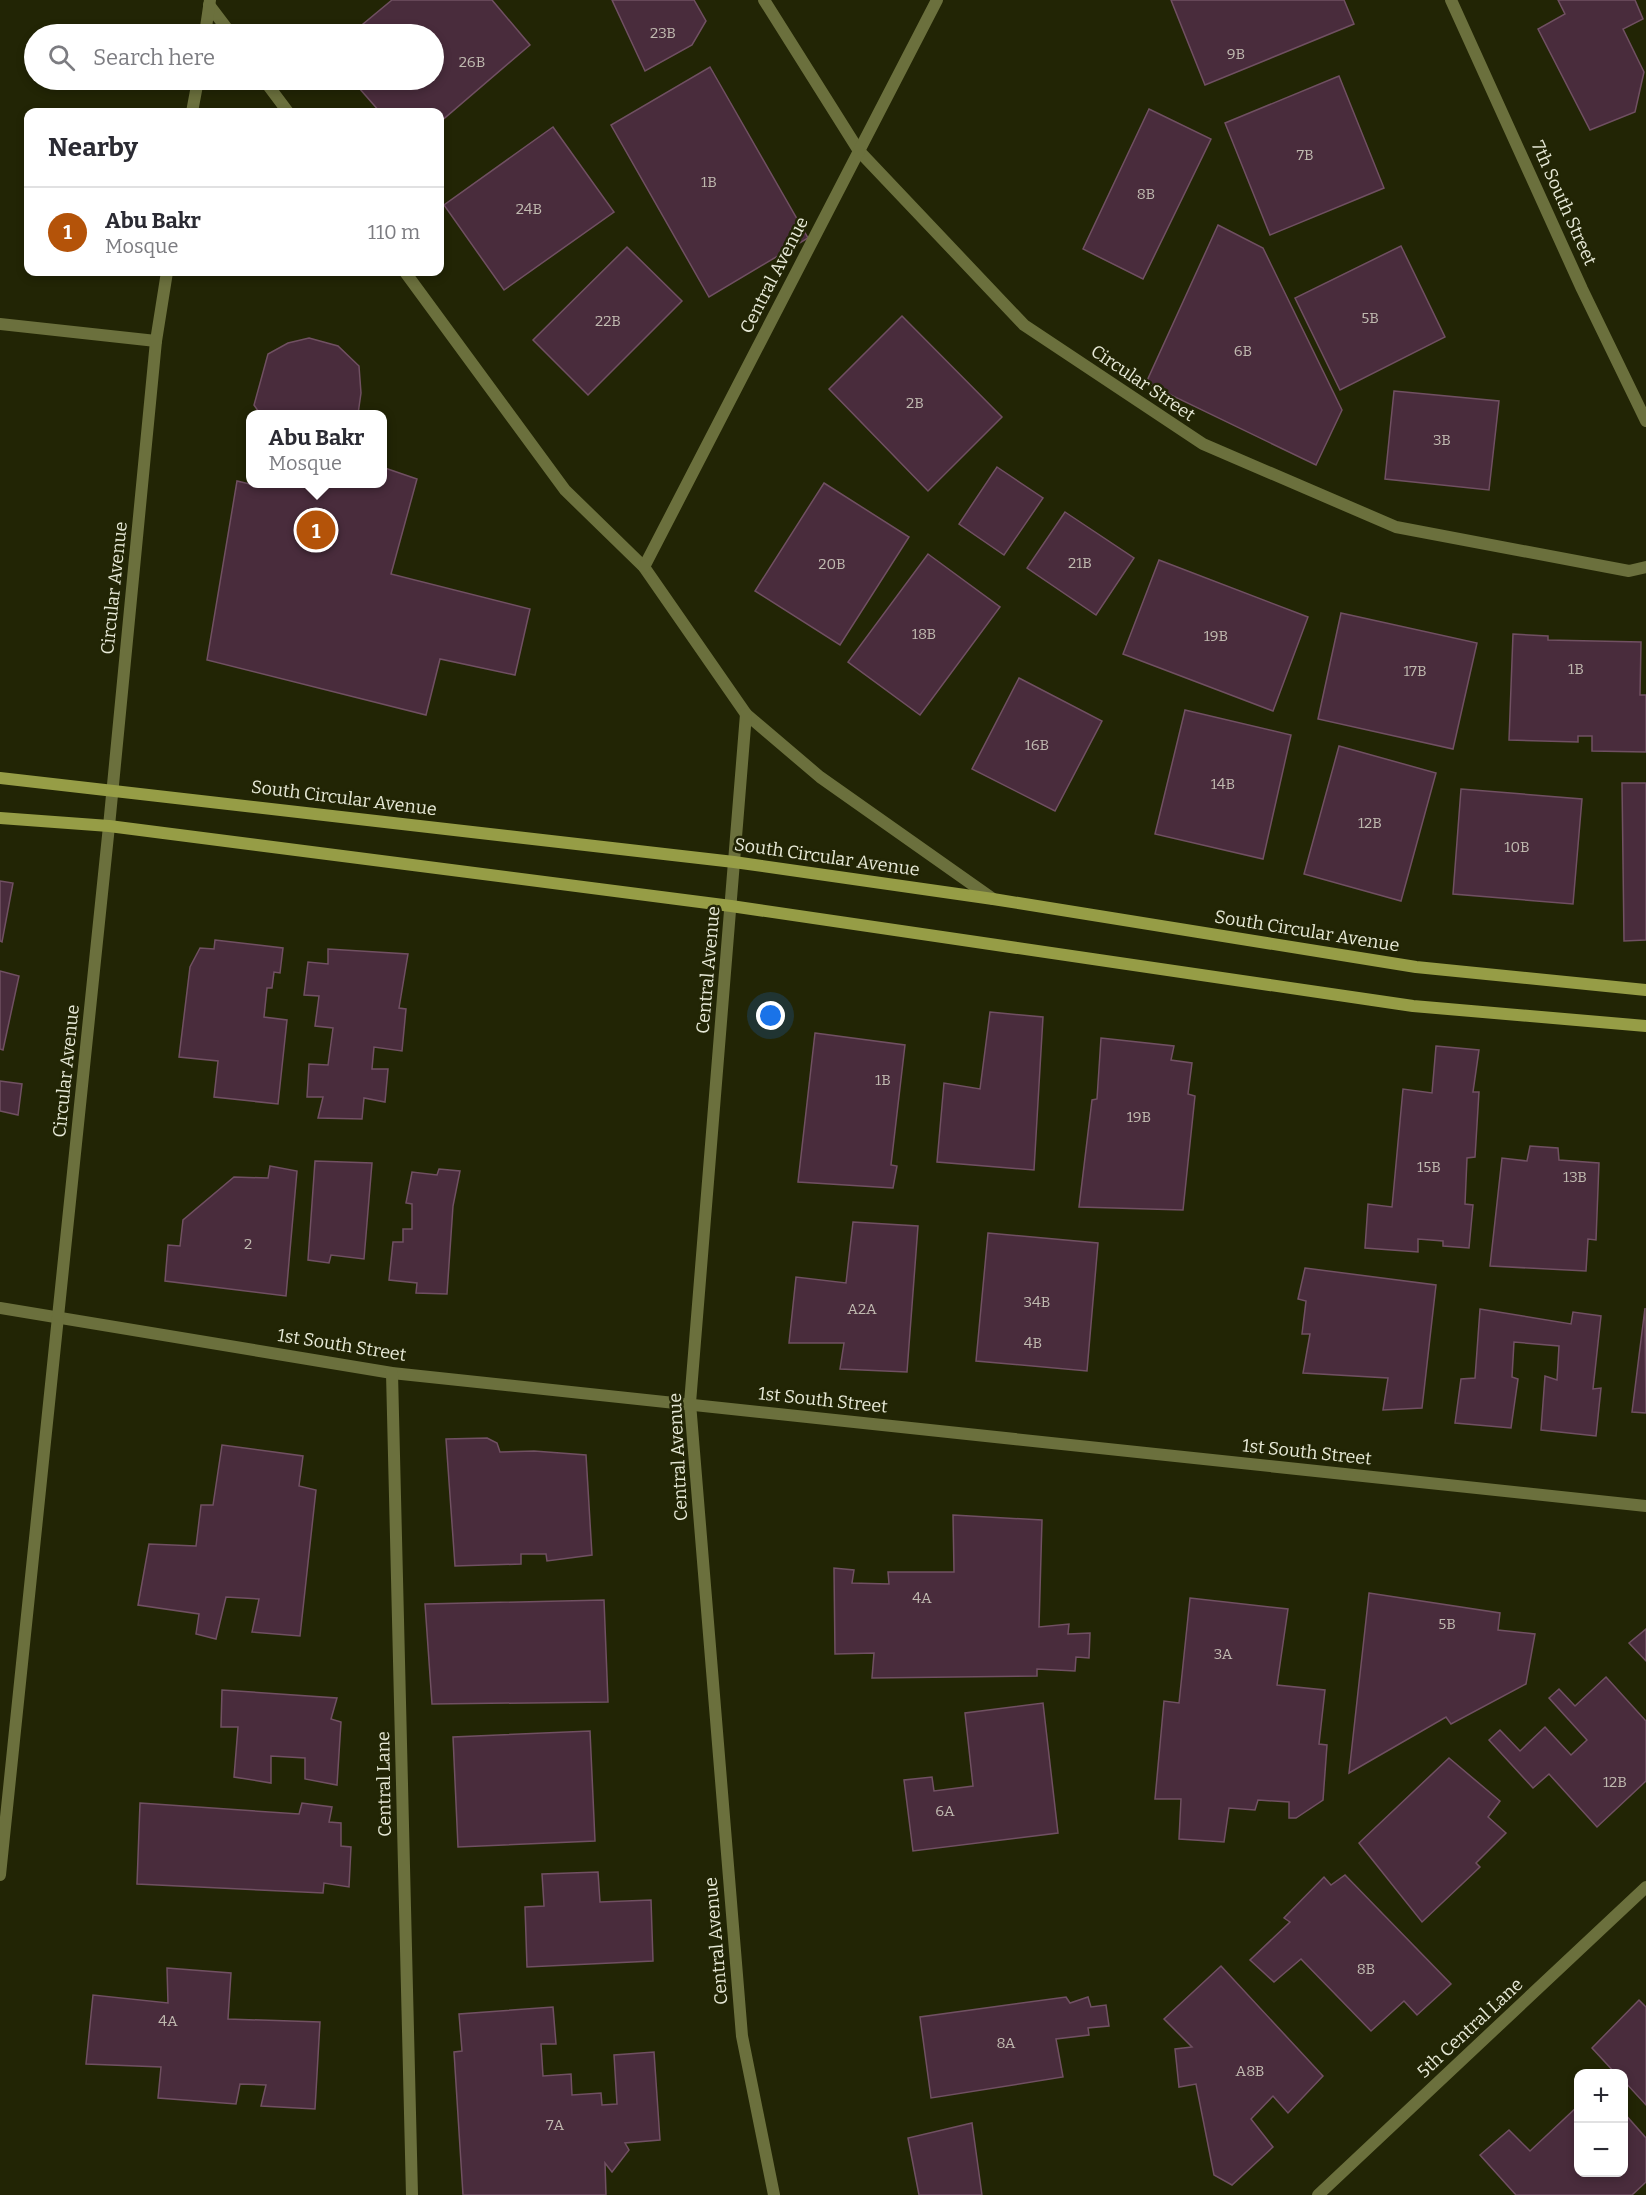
<!DOCTYPE html>
<html lang="en">
<head>
<meta charset="utf-8">
<style>
	:root { --surface:#fff; --page:#f2f2f3; --text:#2b2b33; --muted:#7c7c81; --line:#e1e1e2; --accent:#b45309 }
	body { margin:0; font-family:Bitter,serif; background:var(--page); color:var(--text) }
	.controls { position:absolute; right:18px; bottom:18px; display:grid; overflow:hidden; border-radius:12px; box-shadow:0 3px 9px #0003 }
	.controls button { width:54px; height:54px; display:grid; place-items:center; padding:0; border:0; border-bottom:2px solid var(--line); background:var(--surface); color:var(--text); font:30px sans-serif }
	.you { position:absolute; left:771px; top:1016px; width:21px; height:21px; margin:-15px; border:4px solid #fff; border-radius:50%; background:#1a73e8; box-shadow:0 0 0 9px #1a73e833 }
	.badge { display:grid; place-items:center; width:39px; height:39px; border-radius:50%; background:var(--accent); color:#fff; font-size:20px; font-weight:700 }
	.pin { position:absolute; translate:-50% -50%; border:3px solid #fff; box-shadow:0 2px 6px #0006 }
	.popup { position:absolute; left:246px; top:410px; width:141px; height:78px; box-sizing:border-box; display:grid; place-content:center; border-radius:12px; background:var(--surface); filter:drop-shadow(0 2px 4px #0005); font-size:20px; white-space:nowrap; color:var(--muted) }
	.popup b { font-size:22px; color:var(--text) }
	.popup::after { content:''; position:absolute; left:50%; top:100%; margin-left:-12px; border:12px solid transparent; border-top-color:var(--surface) }
	.list { margin:0; padding:0; list-style:none }
	h2 { display:flex; justify-content:space-between; align-items:center; height:78px; margin:0; padding:0 24px; font-size:26px }
	h2 small { font-size:20px; font-weight:400; color:var(--muted) }
	.list li { display:grid; grid-template-columns:39px 1fr auto; gap:18px; align-items:center; box-sizing:border-box; height:90px; padding:0 24px; border-top:2px solid var(--line) }
	.list b { display:block; font-size:22px; white-space:nowrap }
	.list p { margin:0; font-size:20px; white-space:nowrap; color:var(--muted) }
	.list em { font-size:20px; font-style:normal; color:var(--muted) }
	.icon { flex:none; width:33px; height:33px; fill:none; stroke:currentColor; stroke-width:2; stroke-linecap:round; stroke-linejoin:round }
	.map { position:relative; flex:none; width:1646px; height:2195px; overflow:hidden }
	.search { position:absolute; background:var(--surface); box-shadow:0 3px 9px #0003; left:24px; top:24px; width:420px; height:66px; display:flex; align-items:center; gap:15px; box-sizing:border-box; padding:0 21px; border-radius:33px; color:var(--muted); font-size:22px }
	.panel { position:absolute; background:var(--surface); box-shadow:0 3px 9px #0003; left:24px; top:108px; width:420px; height:168px; border-radius:12px }
	.map>svg:first-child { display:block }
</style>
</head>
<body>
<div class="map">
<svg width="1646" height="2195" viewBox="0 0 1646 2195">
	<rect width="100%" height="100%" fill="#222505"/>
	<!-- building -->
	<g fill="#492c3c" stroke="#705062" stroke-width="1.5">
		<path d="M 392,0 L 492,0 L 530,45 L 440,122 L 440,112 L 380,112 L 352,80 L 434,80 L 434,34 L 351,34 Z"/>
		<path d="M 612,0 L 694,0 L 706,21 L 692,45 L 645,71 Z"/>
		<path d="M 1171,0 L 1344,0 L 1354,24 L 1205,85 Z"/>
		<path d="M 1558,0 L 1635,0 L 1643,19 L 1623,29 L 1644,72 L 1635,112 L 1590,130 L 1538,29 L 1565,14 Z"/>
		<path d="M 710,67 L 808,238 L 709,297 L 611,125 Z"/>
		<path d="M 1339,76 L 1384,188 L 1270,235 L 1225,123 Z"/>
		<path d="M 1149,109 L 1211,139 L 1143,279 L 1083,249 Z"/>
		<path d="M 553,127 L 614,212 L 504,290 L 444,205 Z"/>
		<path d="M 1218,225 L 1263,248 L 1342,410 L 1316,465 L 1146,383 Z"/>
		<path d="M 1401,246 L 1445,337 L 1340,390 L 1295,298 Z"/>
		<path d="M 627,247 L 682,301 L 588,395 L 533,340 Z"/>
		<path d="M 902,316 L 1002,417 L 928,491 L 829,389 Z"/>
		<path d="M 309,338 L 338,346 L 359,366 L 361,393 L 358,414 L 260,414 L 254,405 L 268,354 L 288,343 Z"/>
		<path d="M 1394,391 L 1499,401 L 1489,490 L 1385,479 Z"/>
		<path d="M 382,467 L 417,479 L 391,574 L 530,609 L 515,675 L 440,659 L 426,715 L 207,660 L 237,481 L 262,487 L 263,484 L 382,484 Z"/>
		<path d="M 997,467 L 1043,498 L 1004,555 L 959,524 Z"/>
		<path d="M 824,483 L 909,537 L 840,645 L 755,591 Z"/>
		<path d="M 1065,512 L 1134,558 L 1096,615 L 1027,568 Z"/>
		<path d="M 928,554 L 1000,607 L 920,715 L 848,662 Z"/>
		<path d="M 1159,560 L 1308,617 L 1273,711 L 1123,654 Z"/>
		<path d="M 1341,613 L 1477,643 L 1453,749 L 1318,719 Z"/>
		<path d="M 1513,634 L 1548,636 L 1548,640 L 1641,642 L 1640,695 L 1646,695 L 1646,752 L 1592,751 L 1592,736 L 1578,736 L 1578,742 L 1509,740 Z"/>
		<path d="M 1019,678 L 1102,721 L 1055,811 L 972,769 Z"/>
		<path d="M 1185,710 L 1291,735 L 1263,859 L 1155,834 Z"/>
		<path d="M 1339,746 L 1436,773 L 1401,901 L 1304,874 Z"/>
		<path d="M 1622,783 L 1646,783 L 1646,940 L 1624,941 Z"/>
		<path d="M 1461,789 L 1582,799 L 1573,904 L 1453,894 Z"/>
		<path d="M 0,881 L 13,883 L 2,942 L 0,941 Z"/>
		<path d="M 215,940 L 283,948 L 280,973 L 274,972 L 272,988 L 267,988 L 264,1017 L 287,1020 L 278,1104 L 214,1097 L 218,1061 L 179,1057 L 190,967 L 200,948 L 214,949 Z"/>
		<path d="M 328,949 L 408,954 L 399,1008 L 406,1009 L 402,1051 L 374,1047 L 372,1069 L 388,1069 L 385,1102 L 364,1098 L 362,1119 L 318,1118 L 323,1097 L 307,1097 L 309,1064 L 328,1065 L 333,1028 L 315,1026 L 319,996 L 304,995 L 308,962 L 328,964 Z"/>
		<path d="M 0,971 L 19,976 L 3,1050 L 0,1049 Z"/>
		<path d="M 990,1012 L 1043,1017 L 1034,1170 L 937,1162 L 944,1083 L 980,1089 Z"/>
		<path d="M 815,1033 L 905,1045 L 891,1165 L 897,1166 L 893,1188 L 798,1182 Z"/>
		<path d="M 1101,1038 L 1174,1046 L 1171,1060 L 1192,1063 L 1188,1094 L 1195,1096 L 1183,1210 L 1079,1207 L 1092,1100 L 1097,1099 Z"/>
		<path d="M 1436,1046 L 1479,1050 L 1473,1092 L 1479,1092 L 1475,1157 L 1467,1158 L 1465,1204 L 1473,1205 L 1469,1248 L 1443,1246 L 1443,1241 L 1418,1239 L 1418,1252 L 1365,1248 L 1368,1204 L 1392,1207 L 1403,1089 L 1432,1093 Z"/>
		<path d="M 0,1081 L 22,1084 L 18,1115 L 0,1111 Z"/>
		<path d="M 1530,1146 L 1558,1148 L 1559,1160 L 1599,1163 L 1596,1240 L 1588,1239 L 1586,1271 L 1490,1266 L 1502,1158 L 1527,1161 Z"/>
		<path d="M 315,1161 L 372,1163 L 364,1259 L 331,1255 L 329,1263 L 308,1260 Z"/>
		<path d="M 270,1166 L 297,1171 L 286,1296 L 165,1281 L 168,1245 L 180,1246 L 183,1220 L 234,1177 L 268,1178 Z"/>
		<path d="M 439,1169 L 460,1171 L 453,1206 L 447,1294 L 416,1293 L 417,1283 L 389,1280 L 393,1242 L 403,1242 L 403,1229 L 412,1229 L 412,1204 L 406,1203 L 412,1172 L 437,1175 Z"/>
		<path d="M 853,1222 L 918,1226 L 907,1372 L 840,1369 L 844,1343 L 789,1343 L 796,1277 L 846,1283 Z"/>
		<path d="M 988,1233 L 1098,1243 L 1087,1371 L 976,1361 Z"/>
		<path d="M 1305,1268 L 1436,1285 L 1422,1408 L 1383,1410 L 1388,1378 L 1303,1373 L 1310,1334 L 1302,1334 L 1306,1301 L 1298,1299 Z"/>
		<path d="M 1645,1308 L 1646,1413 L 1632,1412 Z"/>
		<path d="M 1480,1309 L 1571,1324 L 1573,1312 L 1601,1316 L 1593,1389 L 1601,1388 L 1596,1436 L 1541,1430 L 1545,1376 L 1557,1380 L 1559,1346 L 1514,1342 L 1512,1377 L 1518,1379 L 1511,1428 L 1455,1423 L 1461,1379 L 1475,1378 Z"/>
		<path d="M 487,1438 L 497,1443 L 500,1452 L 534,1451 L 586,1455 L 592,1555 L 547,1561 L 546,1554 L 521,1554 L 521,1564 L 455,1566 L 446,1439 Z"/>
		<path d="M 222,1445 L 303,1456 L 299,1486 L 316,1490 L 300,1636 L 252,1632 L 259,1599 L 226,1597 L 216,1639 L 196,1634 L 199,1614 L 138,1605 L 149,1544 L 196,1546 L 201,1505 L 213,1505 Z"/>
		<path d="M 953,1515 L 1042,1520 L 1039,1627 L 1069,1624 L 1068,1634 L 1090,1633 L 1089,1658 L 1076,1657 L 1075,1671 L 1037,1669 L 1037,1676 L 872,1678 L 874,1653 L 835,1654 L 834,1568 L 854,1570 L 852,1583 L 889,1584 L 888,1572 L 954,1572 Z"/>
		<path d="M 1369,1593 L 1500,1613 L 1498,1630 L 1535,1634 L 1526,1684 L 1451,1724 L 1446,1717 L 1349,1773 Z"/>
		<path d="M 1190,1598 L 1288,1609 L 1277,1685 L 1325,1690 L 1319,1744 L 1327,1745 L 1323,1800 L 1296,1818 L 1289,1818 L 1289,1802 L 1258,1800 L 1255,1810 L 1229,1808 L 1224,1842 L 1179,1839 L 1181,1799 L 1155,1799 L 1164,1701 L 1179,1703 Z"/>
		<path d="M 604,1600 L 608,1702 L 432,1704 L 425,1604 Z"/>
		<path d="M 1646,1629 L 1646,1661 L 1629,1643 Z"/>
		<path d="M 1606,1677 L 1646,1721 L 1646,1781 L 1597,1827 L 1549,1774 L 1533,1788 L 1489,1740 L 1500,1730 L 1520,1751 L 1545,1727 L 1571,1755 L 1587,1740 L 1549,1698 L 1559,1689 L 1575,1706 Z"/>
		<path d="M 222,1690 L 337,1698 L 331,1719 L 341,1722 L 337,1785 L 305,1779 L 305,1758 L 271,1756 L 271,1783 L 234,1777 L 238,1727 L 221,1727 Z"/>
		<path d="M 1043,1703 L 1058,1833 L 913,1851 L 904,1780 L 932,1777 L 934,1791 L 973,1786 L 965,1713 Z"/>
		<path d="M 590,1731 L 595,1841 L 458,1847 L 453,1737 Z"/>
		<path d="M 1449,1758 L 1500,1801 L 1488,1817 L 1506,1833 L 1476,1863 L 1480,1867 L 1422,1922 L 1359,1843 Z"/>
		<path d="M 140,1803 L 299,1814 L 302,1803 L 332,1807 L 329,1822 L 341,1823 L 341,1846 L 351,1847 L 349,1887 L 324,1883 L 323,1893 L 137,1884 Z"/>
		<path d="M 598,1872 L 600,1902 L 651,1900 L 653,1961 L 527,1967 L 525,1907 L 544,1906 L 542,1874 Z"/>
		<path d="M 1345,1875 L 1451,1984 L 1417,2015 L 1404,2001 L 1371,2031 L 1301,1959 L 1274,1982 L 1250,1960 L 1290,1922 L 1284,1918 L 1324,1877 L 1331,1885 Z"/>
		<path d="M 1221,1966 L 1323,2076 L 1288,2113 L 1273,2096 L 1251,2119 L 1273,2147 L 1232,2185 L 1214,2175 L 1196,2084 L 1179,2087 L 1175,2049 L 1192,2047 L 1164,2019 Z"/>
		<path d="M 167,1968 L 231,1973 L 228,2019 L 320,2022 L 315,2109 L 261,2106 L 266,2085 L 240,2084 L 236,2104 L 158,2098 L 161,2067 L 86,2064 L 93,1995 L 168,2003 Z"/>
		<path d="M 1066,1997 L 1070,2003 L 1088,1997 L 1091,2007 L 1106,2005 L 1109,2026 L 1088,2028 L 1089,2035 L 1056,2039 L 1063,2077 L 931,2098 L 920,2017 Z"/>
		<path d="M 1639,2000 L 1646,2007 L 1646,2105 L 1624,2081 L 1624,2074 L 1616,2074 L 1592,2048 Z"/>
		<path d="M 553,2007 L 556,2044 L 541,2044 L 543,2076 L 571,2074 L 572,2095 L 601,2093 L 602,2105 L 617,2104 L 614,2055 L 654,2052 L 660,2140 L 625,2143 L 629,2150 L 612,2172 L 605,2163 L 606,2195 L 463,2195 L 454,2052 L 462,2051 L 459,2014 Z"/>
		<path d="M 1578,2106 L 1578,2172 L 1624,2172 L 1624,2113 L 1646,2138 L 1646,2182 L 1632,2195 L 1516,2195 L 1480,2155 L 1509,2130 L 1530,2151 Z"/>
		<path d="M 972,2123 L 982,2195 L 919,2195 L 908,2138 Z"/>
	</g>
	<g fill="none" stroke-linecap="round" stroke-linejoin="round">
		<!-- minor -->
		<g stroke="#6b703d" stroke-width="12">
			<path d="M 764,0 L 859,151 L 1024,325 L 1203,444 L 1396,527 L 1629,571 L 1646,567"/>
			<path d="M 209,5 L 231,34"/>
			<path d="M 264,80 L 288,112"/>
			<path d="M 405,272 L 565,490 L 644,567 L 746,714 L 820,777 L 993,899"/>
			<path d="M 0,324 L 156,341"/>
			<path d="M 644,567 L 937,0"/>
			<path d="M 746,714 L 690,1403 L 742,2036 L 774,2195"/>
			<path d="M 0,1308 L 392,1373 L 1646,1506"/>
			<path d="M 392,1373 L 412,2195"/>
			<path d="M 1318,2195 L 1646,1887"/>
		</g>
		<!-- tertiary -->
		<g stroke="#6b703d" stroke-width="12">
			<path d="M 1451,0 L 1582,289 L 1646,421"/>
			<path d="M 205,34 L 210,0"/>
			<path d="M 192,112 L 198,80"/>
			<path d="M 0,1875 L 109,826 L 156,341 L 167,272"/>
		</g>
		<!-- secondary -->
		<g stroke="#969d46" stroke-width="12">
			<path d="M 0,778 L 734,862 L 993,899 L 1416,967 L 1646,990"/>
			<path d="M 0,818 L 109,826 L 731,906 L 1413,1006 L 1646,1026"/>
		</g>
	</g>
	<g text-anchor="middle" stroke-width="5" stroke-linejoin="round" paint-order="stroke">
		<!-- number labels -->
		<g font-size="15" fill="#c0bab0">
			<text x="663" y="38">23B</text>
			<text x="1236" y="59">9B</text>
			<text x="472" y="67">26B</text>
			<text x="1305" y="160">7B</text>
			<text x="709" y="187">1B</text>
			<text x="1146" y="199">8B</text>
			<text x="529" y="214">24B</text>
			<text x="1370" y="323">5B</text>
			<text x="608" y="326">22B</text>
			<text x="1243" y="356">6B</text>
			<text x="915" y="408">2B</text>
			<text x="1442" y="445">3B</text>
			<text x="1080" y="568">21B</text>
			<text x="832" y="569">20B</text>
			<text x="924" y="639">18B</text>
			<text x="1216" y="641">19B</text>
			<text x="1576" y="674">1B</text>
			<text x="1415" y="676">17B</text>
			<text x="1037" y="750">16B</text>
			<text x="1223" y="789">14B</text>
			<text x="1370" y="828">12B</text>
			<text x="1517" y="852">10B</text>
			<text x="883" y="1085">1B</text>
			<text x="1139" y="1122">19B</text>
			<text x="1429" y="1172">15B</text>
			<text x="1575" y="1182">13B</text>
			<text x="248" y="1249">2</text>
			<text x="1037" y="1307">34B</text>
			<text x="862" y="1314">A2A</text>
			<text x="1033" y="1348">4B</text>
			<text x="922" y="1603">4A</text>
			<text x="1447" y="1629">5B</text>
			<text x="1223" y="1659">3A</text>
			<text x="1615" y="1787">12B</text>
			<text x="945" y="1816">6A</text>
			<text x="1366" y="1974">8B</text>
			<text x="168" y="2026">4A</text>
			<text x="1006" y="2048">8A</text>
			<text x="1250" y="2076">A8B</text>
			<text x="555" y="2130">7A</text>
		</g>
		<!-- street labels -->
		<g font-size="18" fill="#e7e9d7" stroke="#222505">
			<text transform="translate(1564 203) rotate(66)" y="6">7th South Street</text>
			<text transform="translate(774 275) rotate(-63)" y="6">Central Avenue</text>
			<text transform="translate(1143 383) rotate(34)" y="6">Circular Street</text>
			<text transform="translate(114 588) rotate(-84)" y="6">Circular Avenue</text>
			<text transform="translate(344 798) rotate(7)" y="6">South Circular Avenue</text>
			<text transform="translate(827 857) rotate(8)" y="6">South Circular Avenue</text>
			<text transform="translate(1307 931) rotate(9)" y="6">South Circular Avenue</text>
			<text transform="translate(708 970) rotate(-85)" y="6">Central Avenue</text>
			<text transform="translate(66 1071) rotate(-84)" y="6">Circular Avenue</text>
			<text transform="translate(342 1345) rotate(9)" y="6">1st South Street</text>
			<text transform="translate(823 1400) rotate(6)" y="6">1st South Street</text>
			<text transform="translate(1307 1452) rotate(6)" y="6">1st South Street</text>
			<text transform="translate(678 1457) rotate(-93)" y="6">Central Avenue</text>
			<text transform="translate(384 1784) rotate(-91)" y="6">Central Lane</text>
			<text transform="translate(716 1941) rotate(-95)" y="6">Central Avenue</text>
			<text transform="translate(1470 2028) rotate(-43)" y="6">5th Central Lane</text>
		</g>
	</g>
</svg>
<div class="controls">
<button>+</button>
<button>−</button>
</div>
<div class="you"></div>
<div class="pin badge" style="left:316px;top:530px">1</div>
<div class="popup"><b>Abu Bakr</b>Mosque</div>
<div class="search"><svg class="icon" aria-label="search" viewBox="0 0 24 24"><circle cx="10" cy="10" r="6"/><path d="M15 15l6 6"/></svg>Search here</div>
<section class="panel">
<h2>Nearby<small></small></h2>
<ul class="list">
<li><span class="badge">1</span><div><b>Abu Bakr</b><p>Mosque</p></div><em>110 m</em></li>
</ul>
</section>
</div>
</body>
</html>
